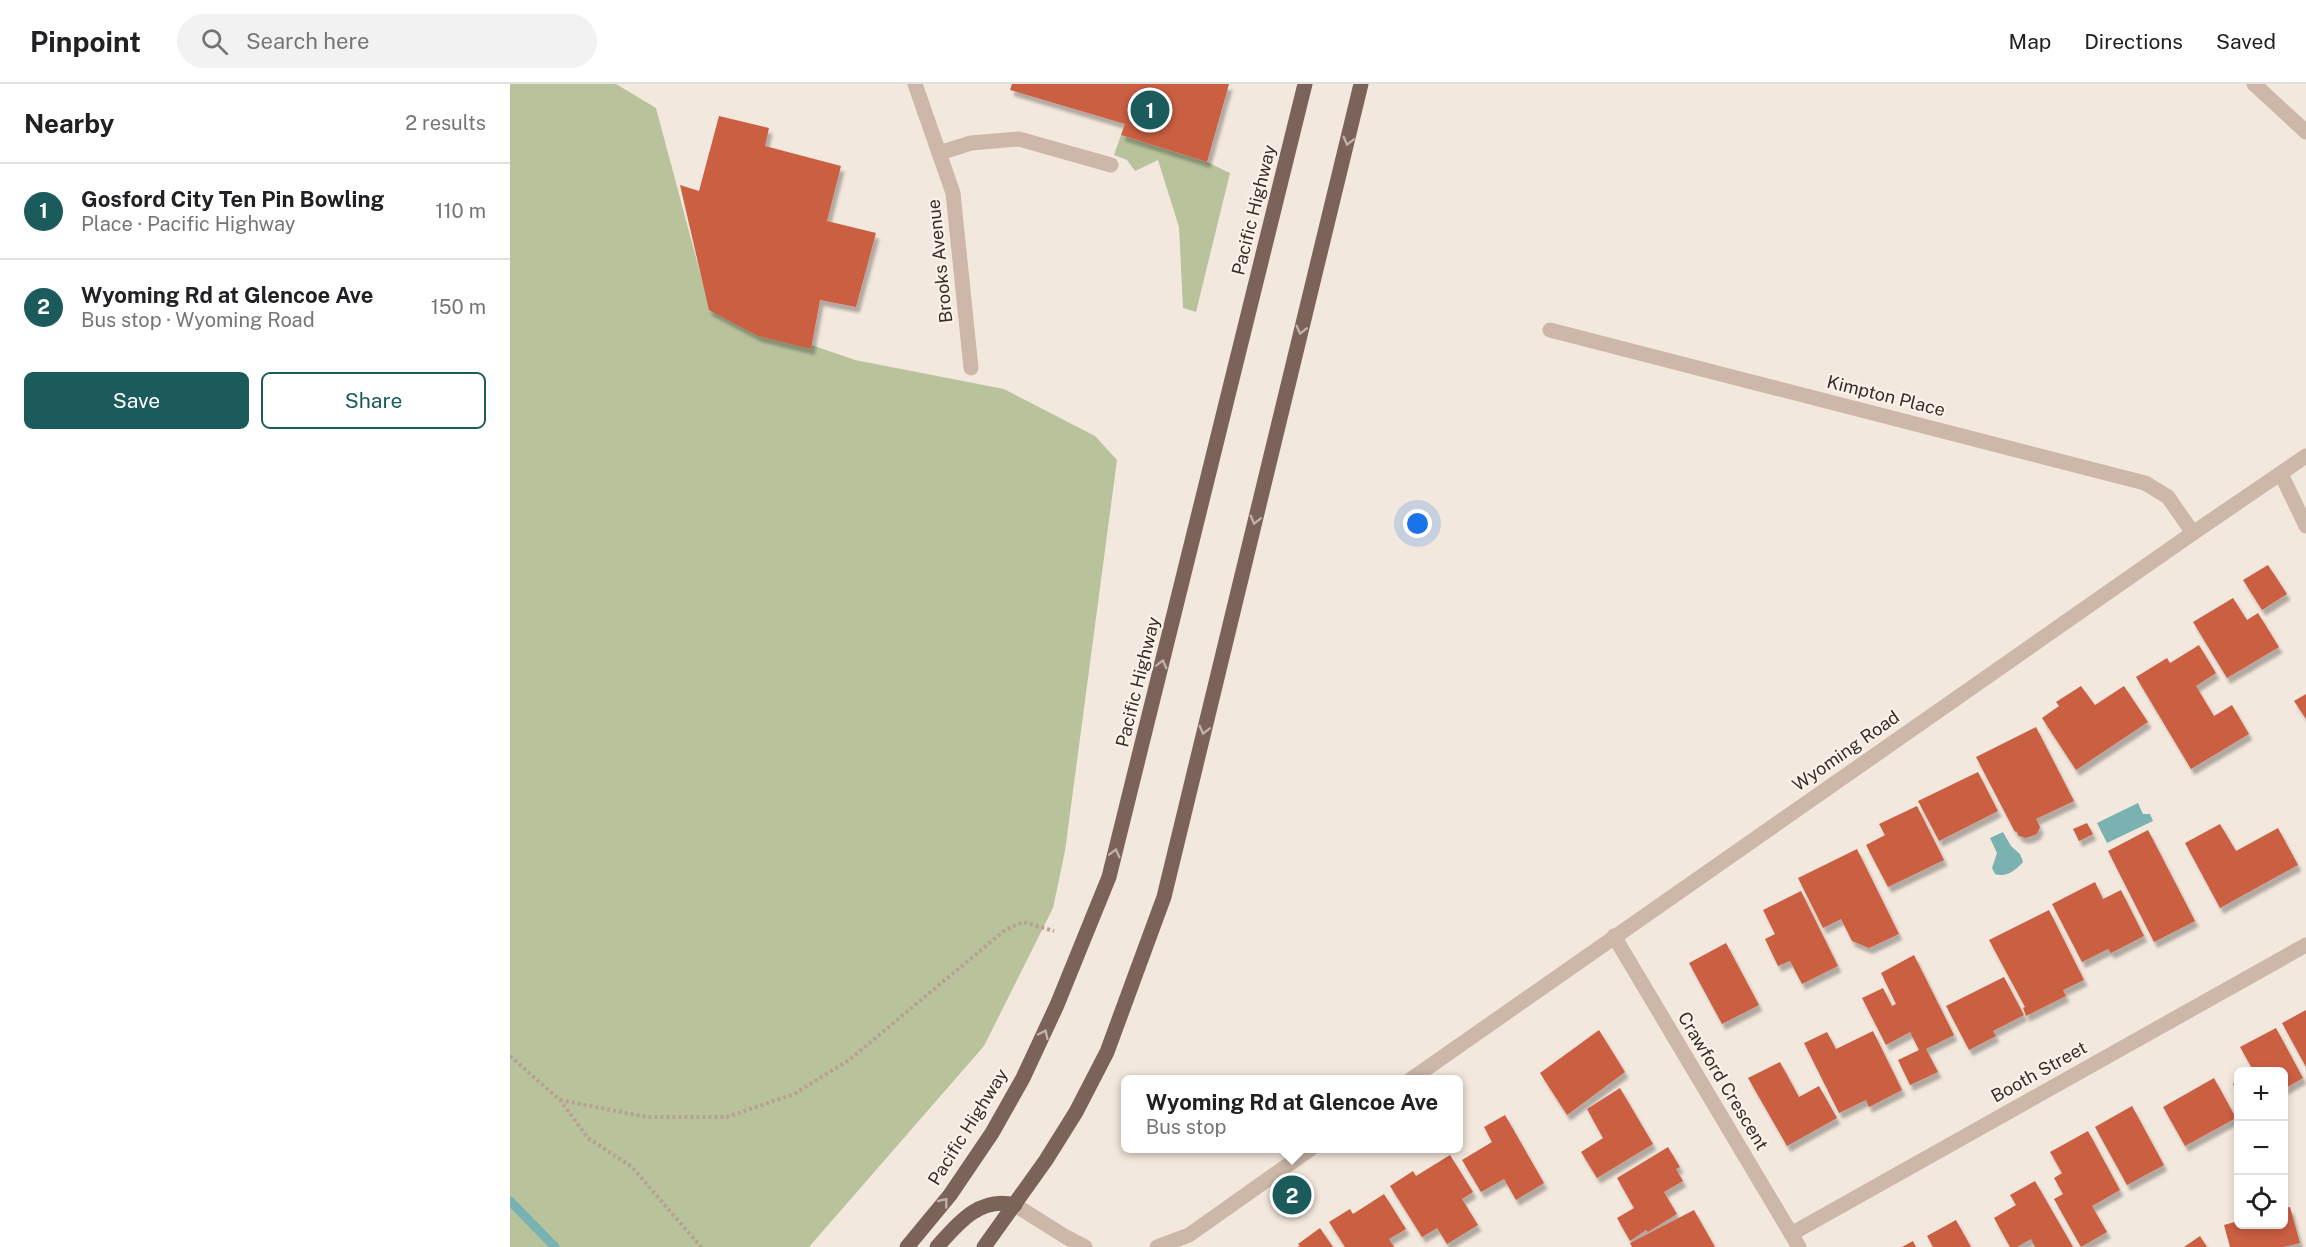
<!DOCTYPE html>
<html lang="en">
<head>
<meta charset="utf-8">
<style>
	:root { --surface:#fff; --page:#f2f2f2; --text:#202124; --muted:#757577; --line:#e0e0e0; --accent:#1c5b5c }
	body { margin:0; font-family:"Public Sans",sans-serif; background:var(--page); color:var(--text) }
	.controls { position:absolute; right:18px; bottom:18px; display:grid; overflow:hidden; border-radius:9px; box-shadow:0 3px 9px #0003 }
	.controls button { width:54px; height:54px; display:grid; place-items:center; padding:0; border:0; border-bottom:2px solid var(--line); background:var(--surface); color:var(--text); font:30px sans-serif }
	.you { position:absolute; left:908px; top:440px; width:21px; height:21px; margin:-15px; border:4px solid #fff; border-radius:50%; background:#1a73e8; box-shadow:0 0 0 9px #1a73e833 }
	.badge { display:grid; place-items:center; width:39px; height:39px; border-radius:50%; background:var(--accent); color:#fff; font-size:20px; font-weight:700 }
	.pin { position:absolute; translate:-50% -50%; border:3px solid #fff; box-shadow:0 2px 6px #0006 }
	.popup { position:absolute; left:611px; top:991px; width:342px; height:78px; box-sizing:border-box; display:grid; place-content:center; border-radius:9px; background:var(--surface); filter:drop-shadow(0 2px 4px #0005); font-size:20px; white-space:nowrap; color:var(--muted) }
	.popup b { font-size:22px; color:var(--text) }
	.popup::after { content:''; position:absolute; left:50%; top:100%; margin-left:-12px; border:12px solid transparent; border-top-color:var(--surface) }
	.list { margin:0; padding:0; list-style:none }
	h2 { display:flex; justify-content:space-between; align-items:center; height:78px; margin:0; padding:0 24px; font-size:26px }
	h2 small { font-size:20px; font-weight:400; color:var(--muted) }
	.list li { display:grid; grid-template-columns:39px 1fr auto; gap:18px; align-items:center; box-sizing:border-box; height:96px; padding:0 24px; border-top:2px solid var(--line) }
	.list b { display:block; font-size:22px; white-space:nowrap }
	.list p { margin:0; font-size:20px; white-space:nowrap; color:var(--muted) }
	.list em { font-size:20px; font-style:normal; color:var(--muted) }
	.actions { display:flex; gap:12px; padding:18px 24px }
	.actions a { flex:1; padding:14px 0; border:2px solid var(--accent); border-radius:9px; text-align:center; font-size:21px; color:var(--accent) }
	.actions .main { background:var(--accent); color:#fff }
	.icon { flex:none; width:33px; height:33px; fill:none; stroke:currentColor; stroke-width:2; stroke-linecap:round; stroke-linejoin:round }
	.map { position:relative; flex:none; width:1796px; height:1163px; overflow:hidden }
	header { display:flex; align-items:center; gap:36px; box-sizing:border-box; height:84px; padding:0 30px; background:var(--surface); border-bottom:2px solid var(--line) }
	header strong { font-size:28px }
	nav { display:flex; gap:33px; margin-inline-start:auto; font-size:21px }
	.search { width:420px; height:54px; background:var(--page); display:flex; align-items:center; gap:15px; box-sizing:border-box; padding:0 21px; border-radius:33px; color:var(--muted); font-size:22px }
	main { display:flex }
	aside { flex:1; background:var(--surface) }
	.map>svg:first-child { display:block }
</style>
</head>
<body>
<header>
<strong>Pinpoint</strong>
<div class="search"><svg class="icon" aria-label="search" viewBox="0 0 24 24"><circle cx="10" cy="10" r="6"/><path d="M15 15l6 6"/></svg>Search here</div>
<nav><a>Map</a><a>Directions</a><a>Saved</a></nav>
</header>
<main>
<aside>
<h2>Nearby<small>2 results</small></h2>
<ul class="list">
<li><span class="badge">1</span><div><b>Gosford City Ten Pin Bowling</b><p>Place · Pacific Highway</p></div><em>110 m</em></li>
<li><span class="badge">2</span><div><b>Wyoming Rd at Glencoe Ave</b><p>Bus stop · Wyoming Road</p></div><em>150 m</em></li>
</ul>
<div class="actions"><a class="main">Save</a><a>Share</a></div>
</aside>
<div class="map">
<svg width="1796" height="1163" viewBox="0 0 1796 1163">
	<defs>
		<filter id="shadow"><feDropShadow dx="3.5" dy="6" stdDeviation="1.5" flood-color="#0004"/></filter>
	</defs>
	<rect width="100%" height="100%" fill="#f3e8dd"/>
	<!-- green -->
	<g fill="#b8c39c">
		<path d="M 0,0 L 106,0 L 146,24 L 200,226 L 345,276 L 494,305 L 585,352 L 607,376 L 555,767 L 543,824 L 474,962 L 299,1163 L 0,1163 Z"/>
		<path d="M 611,51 L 697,78 L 720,89 L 686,228 L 673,224 L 669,143 L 648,76 L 625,87 L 617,76 L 604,71 Z"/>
	</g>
	<!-- water -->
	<g fill="#7ab2b2">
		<path d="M 1628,719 L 1633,730 L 1640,730 L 1643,737 L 1597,759 L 1587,739 Z"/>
		<path d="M 1493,748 L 1501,762 L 1510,770 L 1513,778 C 1506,786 1496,794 1485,790 L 1482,784 L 1487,769 L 1480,754 Z"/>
	</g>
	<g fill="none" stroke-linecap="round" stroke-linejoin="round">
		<!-- stream -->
		<path stroke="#7ab2b2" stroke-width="9" d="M 0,1117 L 45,1163"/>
	</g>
	<!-- building -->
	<g fill="#cb5e43" filter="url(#shadow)">
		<path d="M 502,0 L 719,0 L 697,78 L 611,51 L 615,40 L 500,6 Z"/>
		<path d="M 209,32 L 259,44 L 255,62 L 331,82 L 317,137 L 366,149 L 346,223 L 310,216 L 301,265 L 248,252 L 199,226 L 170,101 L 189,107 Z"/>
		<path d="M 1758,481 L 1777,510 L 1752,526 L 1733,496 Z"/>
		<path d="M 1723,514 L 1737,536 L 1748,529 L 1769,563 L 1717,594 L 1683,538 Z"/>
		<path d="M 1689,561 L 1706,589 L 1686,602 L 1704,632 L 1722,621 L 1739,650 L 1681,685 L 1626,593 L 1657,574 L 1660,579 Z"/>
		<path d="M 1571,602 L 1585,621 L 1614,602 L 1638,638 L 1566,686 L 1532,634 L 1549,622 L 1546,618 Z"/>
		<path d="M 1796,610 L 1796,635 L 1784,617 Z"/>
		<path d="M 1526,643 L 1564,717 L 1526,735 L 1530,743 L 1527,750 L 1516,754 L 1509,752 L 1506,747 L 1505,748 L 1466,673 Z"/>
		<path d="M 1468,688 L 1488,727 L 1429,757 L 1408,717 Z"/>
		<path d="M 1407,722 L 1434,776 L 1378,803 L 1356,761 L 1375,751 L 1369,740 Z"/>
		<path d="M 1577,739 L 1583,750 L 1569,757 L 1563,745 Z"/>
		<path d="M 1710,740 L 1726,767 L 1768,744 L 1788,781 L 1710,824 L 1675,759 Z"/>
		<path d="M 1638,746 L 1685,837 L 1644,858 L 1598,767 Z"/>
		<path d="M 1347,765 L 1389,850 L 1359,864 L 1342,857 L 1331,835 L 1313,844 L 1288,794 Z"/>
		<path d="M 1585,798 L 1593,815 L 1611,806 L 1634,852 L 1601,869 L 1598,865 L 1572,878 L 1542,820 Z"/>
		<path d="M 1291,807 L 1328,882 L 1292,900 L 1280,877 L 1268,882 L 1255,855 L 1265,850 L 1253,826 Z"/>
		<path d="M 1539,826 L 1574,896 L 1553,906 L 1556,912 L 1516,932 L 1513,924 L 1515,923 L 1479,856 Z"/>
		<path d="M 1216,859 L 1249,921 L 1212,940 L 1179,879 Z"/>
		<path d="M 1404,871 L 1444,951 L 1416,965 L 1428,988 L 1400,1001 L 1388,976 L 1409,966 L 1400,948 L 1376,961 L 1352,914 L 1373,904 L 1382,922 L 1386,920 L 1371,889 Z"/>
		<path d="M 1494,893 L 1514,931 L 1483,947 L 1486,952 L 1459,966 L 1436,922 Z"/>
		<path d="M 1796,926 L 1796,983 L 1772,939 Z"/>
		<path d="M 1766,944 L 1793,994 L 1774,1005 L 1774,988 L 1744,988 L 1730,963 Z"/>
		<path d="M 1089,946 L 1115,988 L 1057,1031 L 1030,989 Z"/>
		<path d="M 1363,947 L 1392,1006 L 1359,1023 L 1356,1016 L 1329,1029 L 1294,959 L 1317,948 L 1326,965 Z"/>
		<path d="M 1270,978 L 1289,1013 L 1309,1002 L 1327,1034 L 1277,1062 L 1238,994 Z"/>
		<path d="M 1704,994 L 1726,1034 L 1675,1062 L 1653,1023 Z"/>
		<path d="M 1728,997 L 1728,1011 L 1723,1000 Z"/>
		<path d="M 1110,1004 L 1143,1060 L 1087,1094 L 1071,1068 L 1093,1054 L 1077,1025 Z"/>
		<path d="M 1622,1022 L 1654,1081 L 1617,1101 L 1585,1043 Z"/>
		<path d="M 995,1031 L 1034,1099 L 1006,1116 L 994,1095 L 971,1108 L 952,1076 L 982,1058 L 974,1043 Z"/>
		<path d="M 1578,1047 L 1610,1106 L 1582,1122 L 1597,1148 L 1571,1163 L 1544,1115 L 1553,1110 L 1544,1094 L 1552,1089 L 1540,1068 Z"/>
		<path d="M 1158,1063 L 1170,1083 L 1166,1085 L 1173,1097 L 1154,1108 L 1167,1130 L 1138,1148 L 1136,1146 L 1120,1157 L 1107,1134 L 1124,1124 L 1107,1094 Z"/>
		<path d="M 940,1071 L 963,1108 L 952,1115 L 968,1141 L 937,1160 L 927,1144 L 912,1153 L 880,1102 L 903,1087 L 906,1092 Z"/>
		<path d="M 1525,1097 L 1563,1163 L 1525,1163 L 1521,1155 L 1507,1163 L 1500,1163 L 1484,1134 L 1506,1121 L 1500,1111 Z"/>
		<path d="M 874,1110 L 896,1145 L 879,1155 L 884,1163 L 835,1163 L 819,1138 L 840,1125 L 843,1130 Z"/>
		<path d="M 1780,1123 L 1790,1159 L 1774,1163 L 1720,1163 L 1714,1141 L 1728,1137 L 1725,1129 L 1728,1128 L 1728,1140 L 1774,1140 L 1774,1124 Z"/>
		<path d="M 1184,1126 L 1205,1163 L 1122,1163 L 1120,1159 Z"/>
		<path d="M 1446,1136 L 1461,1163 L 1423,1163 L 1417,1152 Z"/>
		<path d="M 810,1144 L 823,1163 L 787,1163 L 790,1162 L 788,1160 Z"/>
		<path d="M 1690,1152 L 1697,1163 L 1674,1163 Z"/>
		<path d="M 1403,1157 L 1406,1163 L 1392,1163 Z"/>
	</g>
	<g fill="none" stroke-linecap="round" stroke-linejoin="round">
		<!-- path -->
		<g stroke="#b8a192" stroke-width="4" stroke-dasharray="3 3" stroke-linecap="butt">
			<path d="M 0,972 L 50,1016 L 78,1054 L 122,1083 L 191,1163"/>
			<path d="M 50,1016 L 137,1033 L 217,1033 L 284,1010 L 339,976 L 495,846 L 513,838 L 544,847"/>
		</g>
		<!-- minor -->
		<g stroke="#ccb7a8" stroke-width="15">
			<path d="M 405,0 L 443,109 L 461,284"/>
			<path d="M 1744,0 L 1796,48"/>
			<path d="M 429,69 L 461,59 L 509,55 L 601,81"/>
			<path d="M 1040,246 L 1635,399 L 1658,413 L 1683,449"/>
			<path d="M 1771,390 L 1796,442"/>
			<path d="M 1104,852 L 1289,1163"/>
			<path d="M 900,996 L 1683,449 L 1796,372"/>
			<path d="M 505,1121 L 556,1153 L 575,1163"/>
			<path d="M 1281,1150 L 1796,861"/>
			<path d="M 647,1163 L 679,1151 L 802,1064"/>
		</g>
		<!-- major -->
		<g stroke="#7b6359" stroke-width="15">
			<path d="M 397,1163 L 440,1111 L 482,1049 L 513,994 L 547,921 L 599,793 L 795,0"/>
			<path d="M 427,1163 C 448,1139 470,1112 505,1121"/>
			<path d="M 474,1163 L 536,1076 L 566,1028 L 597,968 L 654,813 L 851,0"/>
		</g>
	</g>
	<!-- one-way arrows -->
	<defs><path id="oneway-chevron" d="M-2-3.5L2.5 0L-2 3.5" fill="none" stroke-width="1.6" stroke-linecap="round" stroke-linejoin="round" transform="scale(1.5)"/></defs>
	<g stroke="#c1b2a8">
		<use href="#oneway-chevron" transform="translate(838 57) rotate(104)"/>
		<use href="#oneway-chevron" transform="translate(791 246) rotate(104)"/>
		<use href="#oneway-chevron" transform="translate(745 436) rotate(104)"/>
		<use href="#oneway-chevron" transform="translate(652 580) rotate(-76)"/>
		<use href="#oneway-chevron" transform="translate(694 646) rotate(104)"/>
		<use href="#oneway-chevron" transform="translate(605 769) rotate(-76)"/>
		<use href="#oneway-chevron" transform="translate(534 950) rotate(-65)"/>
		<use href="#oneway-chevron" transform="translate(434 1118) rotate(-51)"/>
	</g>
	<g text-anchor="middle" stroke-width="4.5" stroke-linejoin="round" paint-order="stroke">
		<!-- street labels -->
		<g font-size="18" fill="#392d28" stroke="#fbf2e9">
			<text transform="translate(744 126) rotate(-76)" y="6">Pacific Highway</text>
			<text transform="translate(430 177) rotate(-96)" y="6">Brooks Avenue</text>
			<text transform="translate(1376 312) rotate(14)" y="6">Kimpton Place</text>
			<text transform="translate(628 598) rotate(-76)" y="6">Pacific Highway</text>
			<text transform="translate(1336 667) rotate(-35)" y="6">Wyoming Road</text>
			<text transform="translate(1529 988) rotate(-29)" y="6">Booth Street</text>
			<text transform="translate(1213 997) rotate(59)" y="6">Crawford Crescent</text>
			<text transform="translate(458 1043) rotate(-58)" y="6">Pacific Highway</text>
		</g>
	</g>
</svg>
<div class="controls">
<button>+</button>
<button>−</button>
<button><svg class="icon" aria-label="locate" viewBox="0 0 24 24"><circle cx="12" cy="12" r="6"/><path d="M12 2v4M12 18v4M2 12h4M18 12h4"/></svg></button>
</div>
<div class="you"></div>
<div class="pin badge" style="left:640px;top:26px">1</div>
<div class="pin badge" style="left:782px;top:1111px">2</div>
<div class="popup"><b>Wyoming Rd at Glencoe Ave</b>Bus stop</div>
</div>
</main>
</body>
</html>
